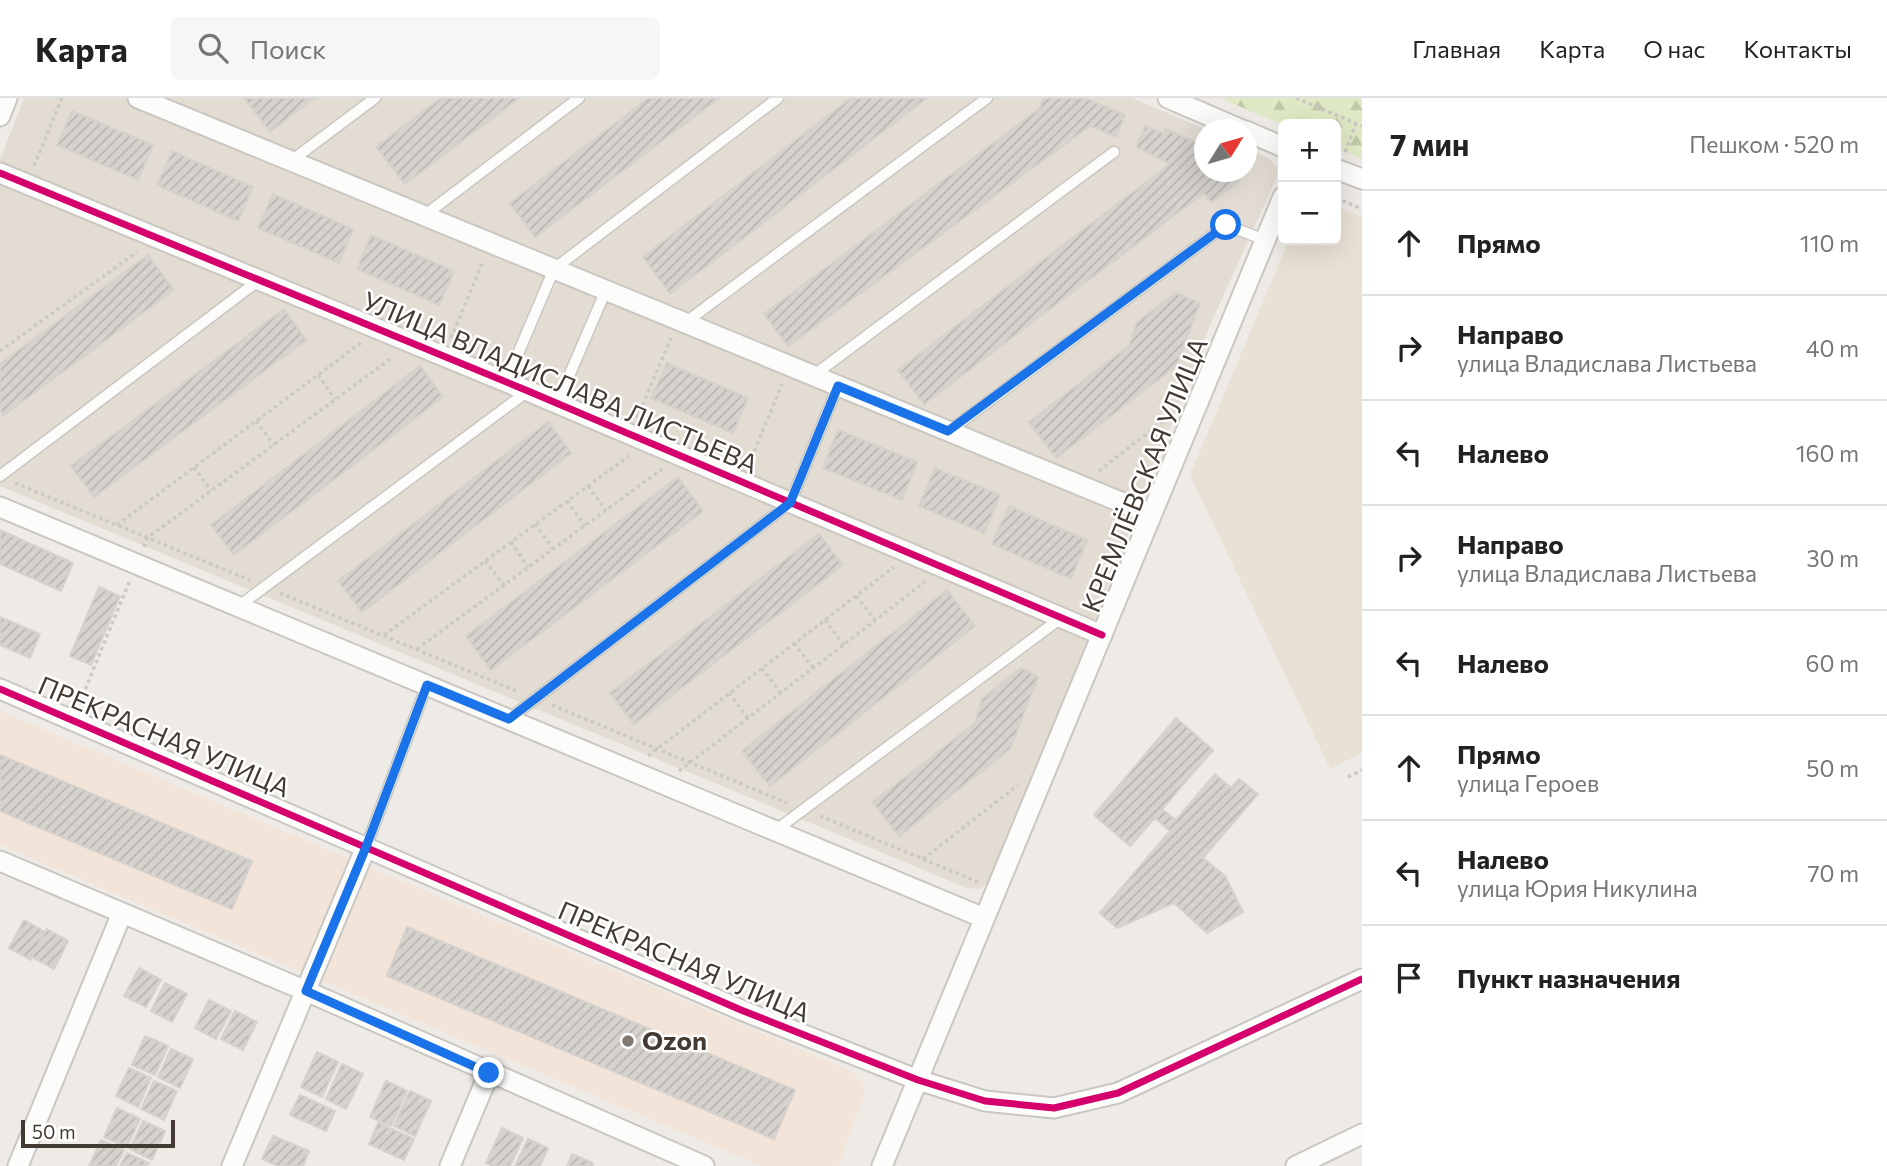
<!DOCTYPE html>
<html lang="ru">
<head>
<meta charset="utf-8">
<style>
	:root { --surface:#fff; --page:#f6f6f6; --text:#222; --muted:#767676; --line:#e0e0e0 }
	body { margin:0; font-family:Commissioner,sans-serif; background:var(--page); color:var(--text) }
	.controls { position:absolute; right:21px; top:21px; display:grid; overflow:hidden; border-radius:10px; box-shadow:0 7px 28px #0002 }
	.controls button { width:63px; height:63px; display:grid; place-items:center; padding:0; border:0; border-bottom:2px solid var(--line); background:var(--surface); color:var(--text); font:35px sans-serif }
	.compass { position:absolute; left:1194px; top:21px; width:63px; height:63px; border-radius:50%; background:var(--surface); box-shadow:0 7px 28px #0002; rotate:53deg }
	.scale { position:absolute; left:21px; bottom:18px; width:154px; box-sizing:border-box; padding-left:7px; border:4px solid #433b33; border-top:0; font-size:19px; line-height:24px; white-space:nowrap; color:#433b33; -webkit-text-stroke:5px #fff; paint-order:stroke }
	.stop { position:absolute; width:21px; height:21px; margin:-16px; border:5px solid #1a73e8; border-radius:50%; background:#fff }
	.stop.end { background:#1a73e8; border-color:#fff; box-shadow:0 2px 7px #0008 }
	.list { margin:0; padding:0; list-style:none }
	h2 { display:flex; justify-content:space-between; align-items:center; height:91px; margin:0; padding:0 28px; font-size:30px }
	h2 small { font-size:23px; font-weight:400; color:var(--muted) }
	.list li { display:grid; grid-template-columns:46px 1fr auto; gap:21px; align-items:center; box-sizing:border-box; height:105px; padding:0 28px; border-top:2px solid var(--line) }
	.list b { display:block; font-size:26px; white-space:nowrap }
	.list p { margin:0; font-size:23px; white-space:nowrap; color:var(--muted) }
	.list em { font-size:23px; font-style:normal; color:var(--muted) }
	.icon { flex:none; width:38px; height:38px; fill:none; stroke:currentColor; stroke-width:2; stroke-linecap:round; stroke-linejoin:round }
	.map { position:relative; flex:none; width:1362px; height:1068px; overflow:hidden }
	header { display:flex; align-items:center; gap:42px; box-sizing:border-box; height:98px; padding:0 35px; background:var(--surface); border-bottom:2px solid var(--line) }
	header strong { font-size:33px }
	nav { display:flex; gap:38px; margin-inline-start:auto; font-size:24px }
	.search { width:490px; height:63px; background:var(--page); display:flex; align-items:center; gap:18px; box-sizing:border-box; padding:0 24px; border-radius:10px; color:var(--muted); font-size:26px }
	main { display:flex }
	aside { flex:1; background:var(--surface) }
	.map>svg:first-child { display:block }
</style>
</head>
<body>
<header>
<strong>Карта</strong>
<div class="search"><svg class="icon" aria-label="search" viewBox="0 0 24 24"><circle cx="10" cy="10" r="6"/><path d="M15 15l6 6"/></svg>Поиск</div>
<nav><a>Главная</a><a>Карта</a><a>О нас</a><a>Контакты</a></nav>
</header>
<main>
<div class="map">
<svg width="1362" height="1068" viewBox="0 0 1362 1068">
	<defs>
		<pattern id="forest-firs" width="22" height="20" patternUnits="userSpaceOnUse" patternTransform="scale(1.75)"><rect width="22" height="20" fill="#e0e9c5"/><path d="M5 1l3.5 6h-7zM16 11l3.5 6h-7z" fill="#c1c9aa"/></pattern>
		<pattern id="building-hatch" width="6" height="6" patternUnits="userSpaceOnUse" patternTransform="scale(1.75)"><rect width="6" height="6" fill="#d6d2cd"/><path d="M-1 1l2-2M0 6l6-6M5 7l2-2" fill="none" stroke="#b9b5b0"/></pattern>
	</defs>
	<rect width="100%" height="100%" fill="#eeebe6"/>
	<!-- residential -->
	<path fill="#e3dcd3" d="M 24,0 L 1132,0 L 1205,31 L 1204,74 L 1246,74 L 1247,50 L 1271,62 L 1277,70 L 1277,79 L 1211,225 L 998,769 L 991,782 L 980,791 L 967,790 L 0,388 L 0,62 Z"/>
	<!-- commercial -->
	<path fill="#f2e4d8" d="M 0,613 L 849,972 L 862,983 L 865,995 L 838,1068 L 761,1068 L 0,747 Z"/>
	<!-- education -->
	<path fill="#e9e1d5" d="M 1336,108 L 1362,119 L 1362,655 L 1330,671 L 1190,377 L 1289,142 L 1336,142 Z"/>
	<!-- forest -->
	<path fill="url(#forest-firs)" d="M 1220,0 L 1362,0 L 1362,61 L 1336,49 L 1336,26 L 1283,27 Z"/>
	<!-- building -->
	<g fill="url(#building-hatch)" stroke="#d6d1cc" stroke-width="2">
		<path d="M 244,0 L 314,0 L 270,34 Z"/>
		<path d="M 441,0 L 519,0 L 405,86 L 376,49 Z"/>
		<path d="M 649,0 L 719,0 L 535,139 L 510,105 Z"/>
		<path d="M 851,0 L 927,0 L 670,196 L 643,159 Z"/>
		<path d="M 1044,0 L 1085,0 L 1125,17 L 1116,39 L 1090,28 L 788,248 L 764,216 L 1039,11 Z"/>
		<path d="M 72,13 L 153,47 L 138,82 L 57,47 Z"/>
		<path d="M 1145,28 L 1163,35 L 1166,31 L 1204,48 L 1204,74 L 1238,74 L 1239,83 L 1211,104 L 1204,95 L 924,306 L 898,272 L 1170,66 L 1136,49 Z"/>
		<path d="M 172,53 L 253,89 L 238,123 L 157,87 Z"/>
		<path d="M 273,96 L 353,131 L 339,165 L 258,130 Z"/>
		<path d="M 371,137 L 454,173 L 439,207 L 357,171 Z"/>
		<path d="M 148,157 L 174,192 L 4,317 L 0,312 L 0,266 Z"/>
		<path d="M 1176,195 L 1200,205 L 1176,268 L 1056,360 L 1029,324 L 1129,248 L 1137,224 Z"/>
		<path d="M 284,211 L 306,242 L 94,399 L 71,368 Z"/>
		<path d="M 667,265 L 748,300 L 733,335 L 651,300 Z"/>
		<path d="M 420,268 L 443,299 L 234,457 L 211,427 Z"/>
		<path d="M 548,324 L 571,355 L 362,514 L 338,483 Z"/>
		<path d="M 838,332 L 917,364 L 902,402 L 823,370 Z"/>
		<path d="M 935,370 L 1000,397 L 984,435 L 919,408 Z"/>
		<path d="M 678,379 L 703,413 L 491,572 L 466,538 Z"/>
		<path d="M 1009,408 L 1087,442 L 1071,481 L 992,446 Z"/>
		<path d="M 0,432 L 73,465 L 61,493 L 0,466 Z"/>
		<path d="M 819,436 L 843,467 L 634,626 L 610,595 Z"/>
		<path d="M 99,489 L 120,498 L 91,567 L 70,558 Z"/>
		<path d="M 947,492 L 975,528 L 770,688 L 742,653 Z"/>
		<path d="M 0,519 L 40,536 L 30,560 L 0,547 Z"/>
		<path d="M 1021,570 L 1038,579 L 1010,651 L 899,738 L 873,704 L 975,625 L 982,601 Z"/>
		<path d="M 1176,620 L 1213,652 L 1162,711 L 1176,722 L 1215,676 L 1231,690 L 1239,681 L 1258,696 L 1203,760 L 1225,778 L 1243,814 L 1207,835 L 1174,805 L 1117,830 L 1100,815 L 1170,733 L 1155,720 L 1130,748 L 1094,717 Z"/>
		<path d="M 0,657 L 252,763 L 232,811 L 0,713 Z"/>
		<path d="M 24,822 L 45,834 L 31,862 L 9,850 Z"/>
		<path d="M 407,829 L 795,992 L 774,1041 L 387,878 Z"/>
		<path d="M 47,831 L 68,843 L 54,871 L 32,859 Z"/>
		<path d="M 139,870 L 161,882 L 146,909 L 124,898 Z"/>
		<path d="M 165,885 L 187,896 L 172,924 L 151,913 Z"/>
		<path d="M 209,902 L 231,913 L 216,941 L 195,930 Z"/>
		<path d="M 235,913 L 257,924 L 243,952 L 221,941 Z"/>
		<path d="M 145,938 L 168,948 L 155,977 L 132,967 Z"/>
		<path d="M 171,951 L 193,961 L 180,990 L 158,979 Z"/>
		<path d="M 317,954 L 338,964 L 322,999 L 301,989 Z"/>
		<path d="M 342,966 L 363,976 L 346,1011 L 326,1001 Z"/>
		<path d="M 129,970 L 151,980 L 138,1009 L 116,998 Z"/>
		<path d="M 154,983 L 177,993 L 164,1022 L 141,1011 Z"/>
		<path d="M 386,983 L 407,993 L 391,1028 L 370,1019 Z"/>
		<path d="M 410,993 L 431,1003 L 415,1038 L 394,1028 Z"/>
		<path d="M 300,997 L 335,1013 L 326,1033 L 290,1017 Z"/>
		<path d="M 117,1010 L 140,1021 L 127,1049 L 104,1039 Z"/>
		<path d="M 143,1023 L 165,1033 L 152,1062 L 130,1051 Z"/>
		<path d="M 378,1025 L 414,1041 L 404,1062 L 369,1046 Z"/>
		<path d="M 502,1030 L 523,1040 L 510,1068 L 492,1068 L 486,1065 Z"/>
		<path d="M 273,1038 L 309,1053 L 303,1068 L 278,1068 L 262,1061 Z"/>
		<path d="M 528,1041 L 548,1050 L 540,1068 L 515,1068 Z"/>
		<path d="M 101,1042 L 124,1052 L 116,1068 L 89,1068 Z"/>
		<path d="M 127,1055 L 149,1065 L 148,1068 L 120,1068 Z"/>
		<path d="M 572,1056 L 593,1065 L 592,1068 L 567,1068 Z"/>
	</g>
	<g fill="none" stroke-linecap="round" stroke-linejoin="round">
		<defs>
			<g id="lane">
				<path d="M 291,63 L 375,0"/>
				<path d="M 425,117 L 579,0"/>
				<path d="M 686,224 L 987,0"/>
				<path d="M 814,277 L 1114,54"/>
				<path d="M 506,284 L 554,171 L 778,0"/>
				<path d="M 557,306 L 606,192"/>
				<path d="M 949,333 L 1226,127 L 1265,142"/>
				<path d="M 0,378 L 258,183"/>
				<path d="M 239,508 L 528,293"/>
				<path d="M 509,621 L 790,405 L 838,288"/>
				<path d="M 776,732 L 1061,520"/>
				<path d="M 366,749 L 427,587"/>
			</g>
			<g id="street">
				<path d="M 138,0 L 1150,416"/>
				<path d="M 1168,0 L 1242,32"/>
				<path d="M 0,18 L 7,0"/>
				<path d="M 1246,33 L 1283,49"/>
				<path d="M 1336,71 L 1362,81"/>
				<path d="M 0,75 L 528,293 L 1102,537"/>
				<path d="M 0,409 L 984,820"/>
				<path d="M 0,591 L 741,912 L 918,982 L 985,1003 L 1054,1010 L 1118,995 L 1362,881"/>
				<path d="M 0,763 L 306,893 L 704,1068"/>
				<path d="M 18,1068 L 122,815"/>
				<path d="M 232,1068 L 366,749"/>
				<path d="M 450,1068 L 489,975"/>
				<path d="M 882,1068 L 1283,99"/>
				<path d="M 1296,1068 L 1362,1036"/>
			</g>
		</defs>
		<!-- lane casing -->
		<use href="#lane" stroke="#cac7c2" stroke-width="13"/>
		<!-- street casing -->
		<use href="#street" stroke="#cac7c2" stroke-width="23"/>
		<!-- path -->
		<g stroke="#ccc9c5" stroke-width="3.5" stroke-dasharray="3.5 3.5" stroke-linecap="butt">
			<path d="M 1296,0 L 1362,28"/>
			<path d="M 1345,54 L 1356,26"/>
			<path d="M 34,68 L 62,0"/>
			<path d="M 1336,100 L 1362,111"/>
			<path d="M 451,240 L 483,163"/>
			<path d="M 0,253 L 137,154"/>
			<path d="M 318,277 L 335,301"/>
			<path d="M 637,320 L 671,240"/>
			<path d="M 256,323 L 274,347"/>
			<path d="M 749,366 L 782,286"/>
			<path d="M 194,369 L 211,393"/>
			<path d="M 1099,373 L 1173,315"/>
			<path d="M 15,385 L 250,482"/>
			<path d="M 588,388 L 606,412"/>
			<path d="M 567,403 L 585,428"/>
			<path d="M 535,426 L 553,451"/>
			<path d="M 117,427 L 362,244"/>
			<path d="M 511,444 L 528,469"/>
			<path d="M 144,449 L 147,440 L 393,259"/>
			<path d="M 485,463 L 504,487"/>
			<path d="M 280,495 L 519,594"/>
			<path d="M 856,498 L 875,522"/>
			<path d="M 825,522 L 844,547"/>
			<path d="M 384,537 L 629,358"/>
			<path d="M 794,545 L 813,570"/>
			<path d="M 417,551 L 662,371"/>
			<path d="M 762,570 L 781,595"/>
			<path d="M 729,595 L 748,620"/>
			<path d="M 80,604 L 130,482"/>
			<path d="M 552,607 L 787,705"/>
			<path d="M 648,658 L 894,469"/>
			<path d="M 679,673 L 925,484"/>
			<path d="M 1348,679 L 1362,672"/>
			<path d="M 820,718 L 978,784"/>
			<path d="M 923,761 L 1018,687"/>
		</g>
		<!-- lane -->
		<use href="#lane" stroke="#fcfcfb" stroke-width="10"/>
		<!-- street -->
		<use href="#street" stroke="#fcfcfb" stroke-width="19"/>
		<defs>
			<g id="cycleway">
				<path d="M 0,75 L 528,293 L 1102,537"/>
				<path d="M 0,591 L 741,912 L 918,982 L 985,1003 L 1054,1010 L 1118,995 L 1362,881"/>
			</g>
		</defs>
		<!-- cycleway casing -->
		<use href="#cycleway" stroke="#fff" stroke-width="11"/>
		<!-- cycleway -->
		<use href="#cycleway" stroke="#d6006c" stroke-width="7"/>
	</g>
	<g fill="none" stroke-linecap="round" stroke-linejoin="round">
		<!-- route -->
		<path stroke="#1a73e8" stroke-width="9" d="M 489,975 L 306,893 L 366,749 L 427,587 L 509,621 L 790,405 L 838,288 L 948,333 L 1226,127"/>
	</g>
	<!-- markers -->
	<circle fill="#7f7972" stroke="#fff" stroke-width="2.5" cx="628" cy="943" r="7"/>
	<g text-anchor="middle" stroke-width="5" stroke-linejoin="round" paint-order="stroke">
		<!-- street labels -->
		<g font-size="26" fill="#433b33" stroke="#fff">
			<text transform="translate(560 285) rotate(23)" y="9">УЛИЦА ВЛАДИСЛАВА ЛИСТЬЕВА</text>
			<text transform="translate(1145 377) rotate(-68)" y="9">КРЕМЛЁВСКАЯ УЛИЦА</text>
			<text transform="translate(164 639) rotate(23)" y="9">ПРЕКРАСНАЯ УЛИЦА</text>
			<text transform="translate(684 864) rotate(23)" y="9">ПРЕКРАСНАЯ УЛИЦА</text>
		</g>
		<!-- poi labels -->
		<g font-size="26" font-weight="bold" fill="#433b33" stroke="#fff" text-anchor="start">
			<text x="642" y="952">Ozon</text>
		</g>
	</g>
</svg>
<div class="controls">
<button>+</button>
<button>−</button>
</div>
<svg class="compass" viewBox="-18 -18 36 36"><path d="M0-13l5 13h-10z" fill="#e53935"/><path d="M0 13l5-13h-10z" fill="#767676"/></svg>
<div class="scale">50 m</div>
<div class="stop" style="left:1226px;top:127px"></div>
<div class="stop end" style="left:489px;top:975px"></div>
</div>
<aside>
<h2>7 мин<small>Пешком · 520 m</small></h2>
<ul class="list">
<li><svg class="icon" aria-label="ahead" viewBox="0 0 24 24"><path d="M12 20V5M6 11l6-6 6 6"/></svg><div><b>Прямо</b></div><em>110 m</em></li>
<li><svg class="icon" aria-label="right" viewBox="0 0 24 24"><path d="M7 20v-9h11M14 6l5 5-5 5"/></svg><div><b>Направо</b><p>улица Владислава Листьева</p></div><em>40 m</em></li>
<li><svg class="icon" aria-label="left" viewBox="0 0 24 24"><path d="M17 20v-9H6M10 6l-5 5 5 5"/></svg><div><b>Налево</b></div><em>160 m</em></li>
<li><svg class="icon" aria-label="right" viewBox="0 0 24 24"><path d="M7 20v-9h11M14 6l5 5-5 5"/></svg><div><b>Направо</b><p>улица Владислава Листьева</p></div><em>30 m</em></li>
<li><svg class="icon" aria-label="left" viewBox="0 0 24 24"><path d="M17 20v-9H6M10 6l-5 5 5 5"/></svg><div><b>Налево</b></div><em>60 m</em></li>
<li><svg class="icon" aria-label="ahead" viewBox="0 0 24 24"><path d="M12 20V5M6 11l6-6 6 6"/></svg><div><b>Прямо</b><p>улица Героев</p></div><em>50 m</em></li>
<li><svg class="icon" aria-label="left" viewBox="0 0 24 24"><path d="M17 20v-9H6M10 6l-5 5 5 5"/></svg><div><b>Налево</b><p>улица Юрия Никулина</p></div><em>70 m</em></li>
<li><svg class="icon" aria-label="arrive" viewBox="0 0 24 24"><path d="M6 21V4h12l-3 4 3 4H6"/></svg><div><b>Пункт назначения</b></div></li>
</ul>
</aside>
</main>
</body>
</html>
